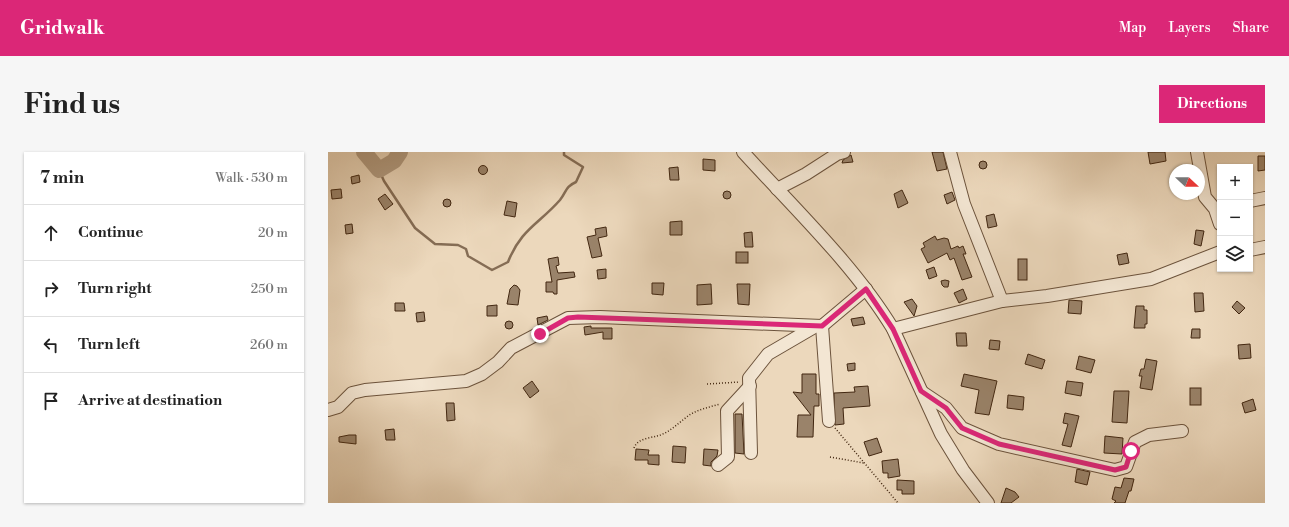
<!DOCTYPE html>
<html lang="en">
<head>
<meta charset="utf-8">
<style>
	:root { --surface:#fff; --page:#f6f6f6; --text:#222; --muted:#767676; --line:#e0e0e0; --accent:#db2777 }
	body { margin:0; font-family:"Libre Bodoni",serif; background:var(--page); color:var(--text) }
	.controls { position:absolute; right:12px; top:12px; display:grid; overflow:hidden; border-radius:0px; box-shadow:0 1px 3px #0004 }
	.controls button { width:36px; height:36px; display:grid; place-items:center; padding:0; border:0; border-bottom:1px solid var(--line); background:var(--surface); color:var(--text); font:20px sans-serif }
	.compass { position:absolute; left:841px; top:12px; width:36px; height:36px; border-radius:50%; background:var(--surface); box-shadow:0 1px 3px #0004; rotate:112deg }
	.stop { position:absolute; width:12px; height:12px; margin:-9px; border:3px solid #db2777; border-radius:50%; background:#fff }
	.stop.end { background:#db2777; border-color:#fff; box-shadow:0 1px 4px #0008 }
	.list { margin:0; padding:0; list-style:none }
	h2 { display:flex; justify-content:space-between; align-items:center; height:52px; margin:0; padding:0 16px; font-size:17px }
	h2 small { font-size:13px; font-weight:400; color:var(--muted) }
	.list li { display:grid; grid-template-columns:26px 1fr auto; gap:12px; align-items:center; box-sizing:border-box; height:56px; padding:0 16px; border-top:1px solid var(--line) }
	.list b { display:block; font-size:15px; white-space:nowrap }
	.list em { font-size:13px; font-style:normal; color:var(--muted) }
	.icon { flex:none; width:22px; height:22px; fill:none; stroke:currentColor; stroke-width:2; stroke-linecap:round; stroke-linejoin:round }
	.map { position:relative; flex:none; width:937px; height:351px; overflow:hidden; border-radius:0px }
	header { display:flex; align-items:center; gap:24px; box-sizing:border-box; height:56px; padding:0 20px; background:var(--accent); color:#fff }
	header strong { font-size:19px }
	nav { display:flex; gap:22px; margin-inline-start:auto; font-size:14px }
	.intro { display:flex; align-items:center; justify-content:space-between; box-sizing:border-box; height:96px; padding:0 24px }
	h1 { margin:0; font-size:28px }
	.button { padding:10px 18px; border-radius:0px; background:var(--accent); color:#fff; font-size:14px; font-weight:700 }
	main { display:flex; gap:24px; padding:0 24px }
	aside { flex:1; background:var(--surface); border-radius:0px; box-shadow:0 1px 3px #0004 }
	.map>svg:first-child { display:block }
</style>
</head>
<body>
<header>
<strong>Gridwalk</strong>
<nav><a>Map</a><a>Layers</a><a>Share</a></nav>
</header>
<div class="intro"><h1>Find us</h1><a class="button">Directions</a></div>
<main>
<aside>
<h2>7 min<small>Walk · 530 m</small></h2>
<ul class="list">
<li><svg class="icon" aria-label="ahead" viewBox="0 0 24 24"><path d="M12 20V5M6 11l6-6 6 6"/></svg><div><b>Continue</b></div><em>20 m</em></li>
<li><svg class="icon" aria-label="right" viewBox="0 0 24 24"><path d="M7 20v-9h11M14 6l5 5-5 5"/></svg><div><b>Turn right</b></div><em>250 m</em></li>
<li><svg class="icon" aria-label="left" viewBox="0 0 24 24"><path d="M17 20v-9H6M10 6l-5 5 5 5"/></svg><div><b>Turn left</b></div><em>260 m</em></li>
<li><svg class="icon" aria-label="arrive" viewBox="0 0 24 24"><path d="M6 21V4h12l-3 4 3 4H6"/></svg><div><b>Arrive at destination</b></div></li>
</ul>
</aside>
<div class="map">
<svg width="937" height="351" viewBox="0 0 937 351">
	<rect width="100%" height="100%" fill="#ecd8bc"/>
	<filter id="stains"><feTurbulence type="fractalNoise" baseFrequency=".005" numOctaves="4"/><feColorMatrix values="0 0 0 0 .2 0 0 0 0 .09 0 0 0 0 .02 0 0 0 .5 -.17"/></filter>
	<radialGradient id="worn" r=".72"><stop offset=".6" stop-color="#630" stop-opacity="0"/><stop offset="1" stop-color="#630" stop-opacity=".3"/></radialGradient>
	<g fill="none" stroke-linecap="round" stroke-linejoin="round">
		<!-- stream -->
		<path stroke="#856d55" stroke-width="2.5" d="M 51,18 L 56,29 L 87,76 L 107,92 L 130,93 L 138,97 L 140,104 L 164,118 L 180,110 C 193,77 211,72 232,48 C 239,39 237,35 248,30 L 255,15 L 236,3 L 236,0"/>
		<!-- river -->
		<path stroke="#b29c82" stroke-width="16" d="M 36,0 L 51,18 L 66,9 L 72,0"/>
	</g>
	<!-- building -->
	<g fill="#9a836a" stroke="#422711">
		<path d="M 604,0 L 615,0 L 619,17 L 609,19 Z"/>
		<path d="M 820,0 L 837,0 L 838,9 L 822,12 Z"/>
		<path d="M 523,3 L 525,10 L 514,11 L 515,8 Z"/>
		<path d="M 930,4 L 937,4 L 937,18 L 930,19 Z"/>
		<path d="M 375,7 L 387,8 L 387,19 L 375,18 Z"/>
		<circle cx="655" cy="13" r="4"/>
		<circle cx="155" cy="18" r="4.5"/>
		<path d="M 350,15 L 351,28 L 342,28 L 341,16 Z"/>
		<path d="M 31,23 L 32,30 L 24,32 L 23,25 Z"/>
		<path d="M 13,37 L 14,46 L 4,47 L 3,38 Z"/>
		<path d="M 574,38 L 580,51 L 570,56 L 566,42 Z"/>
		<circle cx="399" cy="43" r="4"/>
		<path d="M 624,40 L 627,48 L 619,52 L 616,43 Z"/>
		<path d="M 57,42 L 65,52 L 57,58 L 50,47 Z"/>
		<circle cx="119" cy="51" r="4"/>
		<path d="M 179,49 L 189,51 L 187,65 L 176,63 Z"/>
		<path d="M 666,62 L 669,74 L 660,76 L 658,64 Z"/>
		<path d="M 354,69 L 354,83 L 342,83 L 342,70 Z"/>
		<path d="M 24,72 L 25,81 L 18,82 L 17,73 Z"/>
		<path d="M 278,75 L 279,84 L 270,86 L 274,104 L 264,106 L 259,85 L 268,83 L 267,77 Z"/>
		<path d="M 868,78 L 876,79 L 873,94 L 866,92 Z"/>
		<path d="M 424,80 L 425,95 L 417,95 L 416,81 Z"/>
		<path d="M 607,84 L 609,88 L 616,86 L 620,87 L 623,97 L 630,94 L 631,96 L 635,94 L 638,102 L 635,102 L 644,125 L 634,128 L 626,106 L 622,108 L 619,101 L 600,111 L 593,97 L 597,95 L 595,91 Z"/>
		<rect x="408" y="100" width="12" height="11"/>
		<path d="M 799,101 L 801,111 L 791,113 L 789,103 Z"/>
		<path d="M 230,105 L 231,113 L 228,114 L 230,121 L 246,120 L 247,125 L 229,128 L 229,142 L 226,142 L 225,140 L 218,140 L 218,130 L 224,130 L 220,107 Z"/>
		<rect x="690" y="107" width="9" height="21"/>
		<path d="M 606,115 L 609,124 L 601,127 L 598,118 Z"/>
		<path d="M 278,117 L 278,126 L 270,127 L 269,118 Z"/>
		<path d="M 617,128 L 621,129 L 620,135 L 616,135 L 614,133 L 613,129 Z"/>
		<path d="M 324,131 L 336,131 L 335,143 L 324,142 Z"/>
		<path d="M 383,132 L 384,152 L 369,153 L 369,133 Z"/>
		<path d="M 409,132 L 422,132 L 421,153 L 410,152 Z"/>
		<path d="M 186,133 L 189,134 L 192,138 L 190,153 L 179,152 L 182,137 Z"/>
		<path d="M 635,137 L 639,147 L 631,151 L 626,141 Z"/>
		<path d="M 866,141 L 875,141 L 876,159 L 867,160 Z"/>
		<path d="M 584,147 L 589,154 L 586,164 L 576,150 Z"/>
		<path d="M 741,148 L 754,149 L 753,162 L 740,161 Z"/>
		<path d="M 909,149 L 917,156 L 911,162 L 904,155 Z"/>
		<path d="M 67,151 L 76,151 L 77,159 L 67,159 Z"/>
		<path d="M 169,153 L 169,164 L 159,164 L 159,154 Z"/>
		<path d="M 808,154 L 816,154 L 816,158 L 819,158 L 819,172 L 817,172 L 817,176 L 806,176 Z"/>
		<path d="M 96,160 L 97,169 L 89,170 L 88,161 Z"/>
		<path d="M 219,164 L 220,168 L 210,173 L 209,166 Z"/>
		<path d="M 535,165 L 537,172 L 525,174 L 523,167 Z"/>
		<circle cx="181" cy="173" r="4"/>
		<path d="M 263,174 L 263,176 L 284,176 L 284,187 L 275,187 L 275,180 L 257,183 L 256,175 Z"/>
		<path d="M 864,177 L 872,177 L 872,186 L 863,186 Z"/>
		<path d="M 628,181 L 638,181 L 639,194 L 629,194 Z"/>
		<path d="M 662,188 L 672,189 L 671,198 L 661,197 Z"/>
		<path d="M 922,192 L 923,206 L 911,207 L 910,193 Z"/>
		<path d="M 700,202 L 717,208 L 714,217 L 697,212 Z"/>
		<path d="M 751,204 L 767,208 L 763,221 L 748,217 Z"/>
		<path d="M 818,207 L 829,209 L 824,238 L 812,236 L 814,224 L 811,224 L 813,217 L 816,217 Z"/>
		<path d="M 527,211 L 527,218 L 520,219 L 519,212 Z"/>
		<path d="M 474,222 L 488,222 L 488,242 L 491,242 L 491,254 L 486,254 L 485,285 L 469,285 L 470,263 L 483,263 L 465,240 L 474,241 Z"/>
		<path d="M 636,222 L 669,229 L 661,263 L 647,261 L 651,238 L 633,234 Z"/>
		<path d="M 204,229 L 211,239 L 202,246 L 195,236 Z"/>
		<path d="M 739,229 L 755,231 L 753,244 L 737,241 Z"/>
		<path d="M 540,234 L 542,254 L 515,256 L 516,272 L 507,273 L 506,241 L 527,240 L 526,235 Z"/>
		<rect x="862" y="236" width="11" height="17"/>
		<path d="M 786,239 L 801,239 L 799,271 L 784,270 Z"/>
		<path d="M 680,243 L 696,245 L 695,258 L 679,256 Z"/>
		<path d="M 925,247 L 928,258 L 917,261 L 914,251 Z"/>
		<path d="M 118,251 L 126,251 L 127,268 L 119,269 Z"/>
		<path d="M 737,261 L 751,264 L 743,295 L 734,293 L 740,272 L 735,271 Z"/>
		<path d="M 407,262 L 414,262 L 416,302 L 407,301 Z"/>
		<path d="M 66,277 L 67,288 L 58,288 L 57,278 Z"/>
		<path d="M 21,283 L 28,283 L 28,292 L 11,290 L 11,285 Z"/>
		<path d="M 777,284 L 795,286 L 794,302 L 776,301 Z"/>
		<path d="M 549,286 L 554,300 L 541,304 L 536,290 Z"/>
		<path d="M 345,294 L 358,295 L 357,311 L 344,310 Z"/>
		<path d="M 308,297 L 321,298 L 320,303 L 331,303 L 331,313 L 320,312 L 320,308 L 307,308 Z"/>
		<path d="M 376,297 L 390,298 L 389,304 L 383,310 L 383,314 L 375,313 Z"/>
		<path d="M 570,307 L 572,324 L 560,326 L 560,321 L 555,321 L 554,309 Z"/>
		<path d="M 749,317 L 762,320 L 759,333 L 747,330 Z"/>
		<path d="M 796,326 L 806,327 L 803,339 L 801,339 L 797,351 L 786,351 L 788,349 L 784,347 L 787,335 L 793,336 Z"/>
		<path d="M 569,328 L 586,329 L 586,342 L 574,342 L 574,338 L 569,338 Z"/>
		<path d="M 678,336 L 687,340 L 691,345 L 683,351 L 673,351 Z"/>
	</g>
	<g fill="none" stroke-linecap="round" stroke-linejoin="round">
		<defs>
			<g id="minor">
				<path d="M 415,0 C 465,55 527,114 565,177 L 613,282 L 635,318 L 660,351"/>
				<path d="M 622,0 L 636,52 L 674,149"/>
				<path d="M 869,0 L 877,45 L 887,57 L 892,72"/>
				<path d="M 449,37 L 478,22 L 509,2 L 516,0"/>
				<path d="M 922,49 L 937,46"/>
				<path d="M 922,98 L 937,95"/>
				<path d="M 494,174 L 501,269"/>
				<path d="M 565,177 L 674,149 L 719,144 L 823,127 L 892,100"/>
				<path d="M 594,240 L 618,256 L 634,276 L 671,292 L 787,318 L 798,315 L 807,290 L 821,283 L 854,279"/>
				<path d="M 0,258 L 10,255 L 24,241 L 37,238 L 138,229 L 154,222 L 170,210 L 183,196 L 240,166 L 272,165 L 494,174 L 538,137"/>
				<path d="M 423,301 L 421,226 L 440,202 L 488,174"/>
				<path d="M 390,313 L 400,305 L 399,259 L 422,234"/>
			</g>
		</defs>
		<!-- minor casing -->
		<use href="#minor" stroke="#6c533c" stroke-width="14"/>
		<!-- path -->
		<g stroke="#422711" stroke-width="1.5" stroke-dasharray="1 2" stroke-linecap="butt">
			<path d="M 379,232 L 412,230"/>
			<path d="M 507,276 L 570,351"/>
			<path d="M 306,296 C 309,287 321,286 329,284 C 342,281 352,269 363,262 C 372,257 382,255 392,252"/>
			<path d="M 502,305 L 536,311"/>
		</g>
		<!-- minor -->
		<use href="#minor" stroke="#f3e6d3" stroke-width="12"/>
	</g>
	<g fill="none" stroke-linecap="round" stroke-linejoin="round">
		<!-- route -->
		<path stroke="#db2777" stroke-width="5" d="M 212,182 L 240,166 L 250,165 L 494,174 L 538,137 L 565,177 L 593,239 L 618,256 L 634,276 L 671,292 L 787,318 L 798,315 L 803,299"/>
	</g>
	<rect width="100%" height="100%" filter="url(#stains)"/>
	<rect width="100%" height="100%" fill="url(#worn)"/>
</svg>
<div class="controls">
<button>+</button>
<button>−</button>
<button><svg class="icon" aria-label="layers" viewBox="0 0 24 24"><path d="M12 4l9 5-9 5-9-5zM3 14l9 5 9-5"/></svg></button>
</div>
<svg class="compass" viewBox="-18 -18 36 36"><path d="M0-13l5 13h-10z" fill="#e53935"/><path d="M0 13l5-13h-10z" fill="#767676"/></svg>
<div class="stop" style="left:803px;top:299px"></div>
<div class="stop end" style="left:212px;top:182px"></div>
</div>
</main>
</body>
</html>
